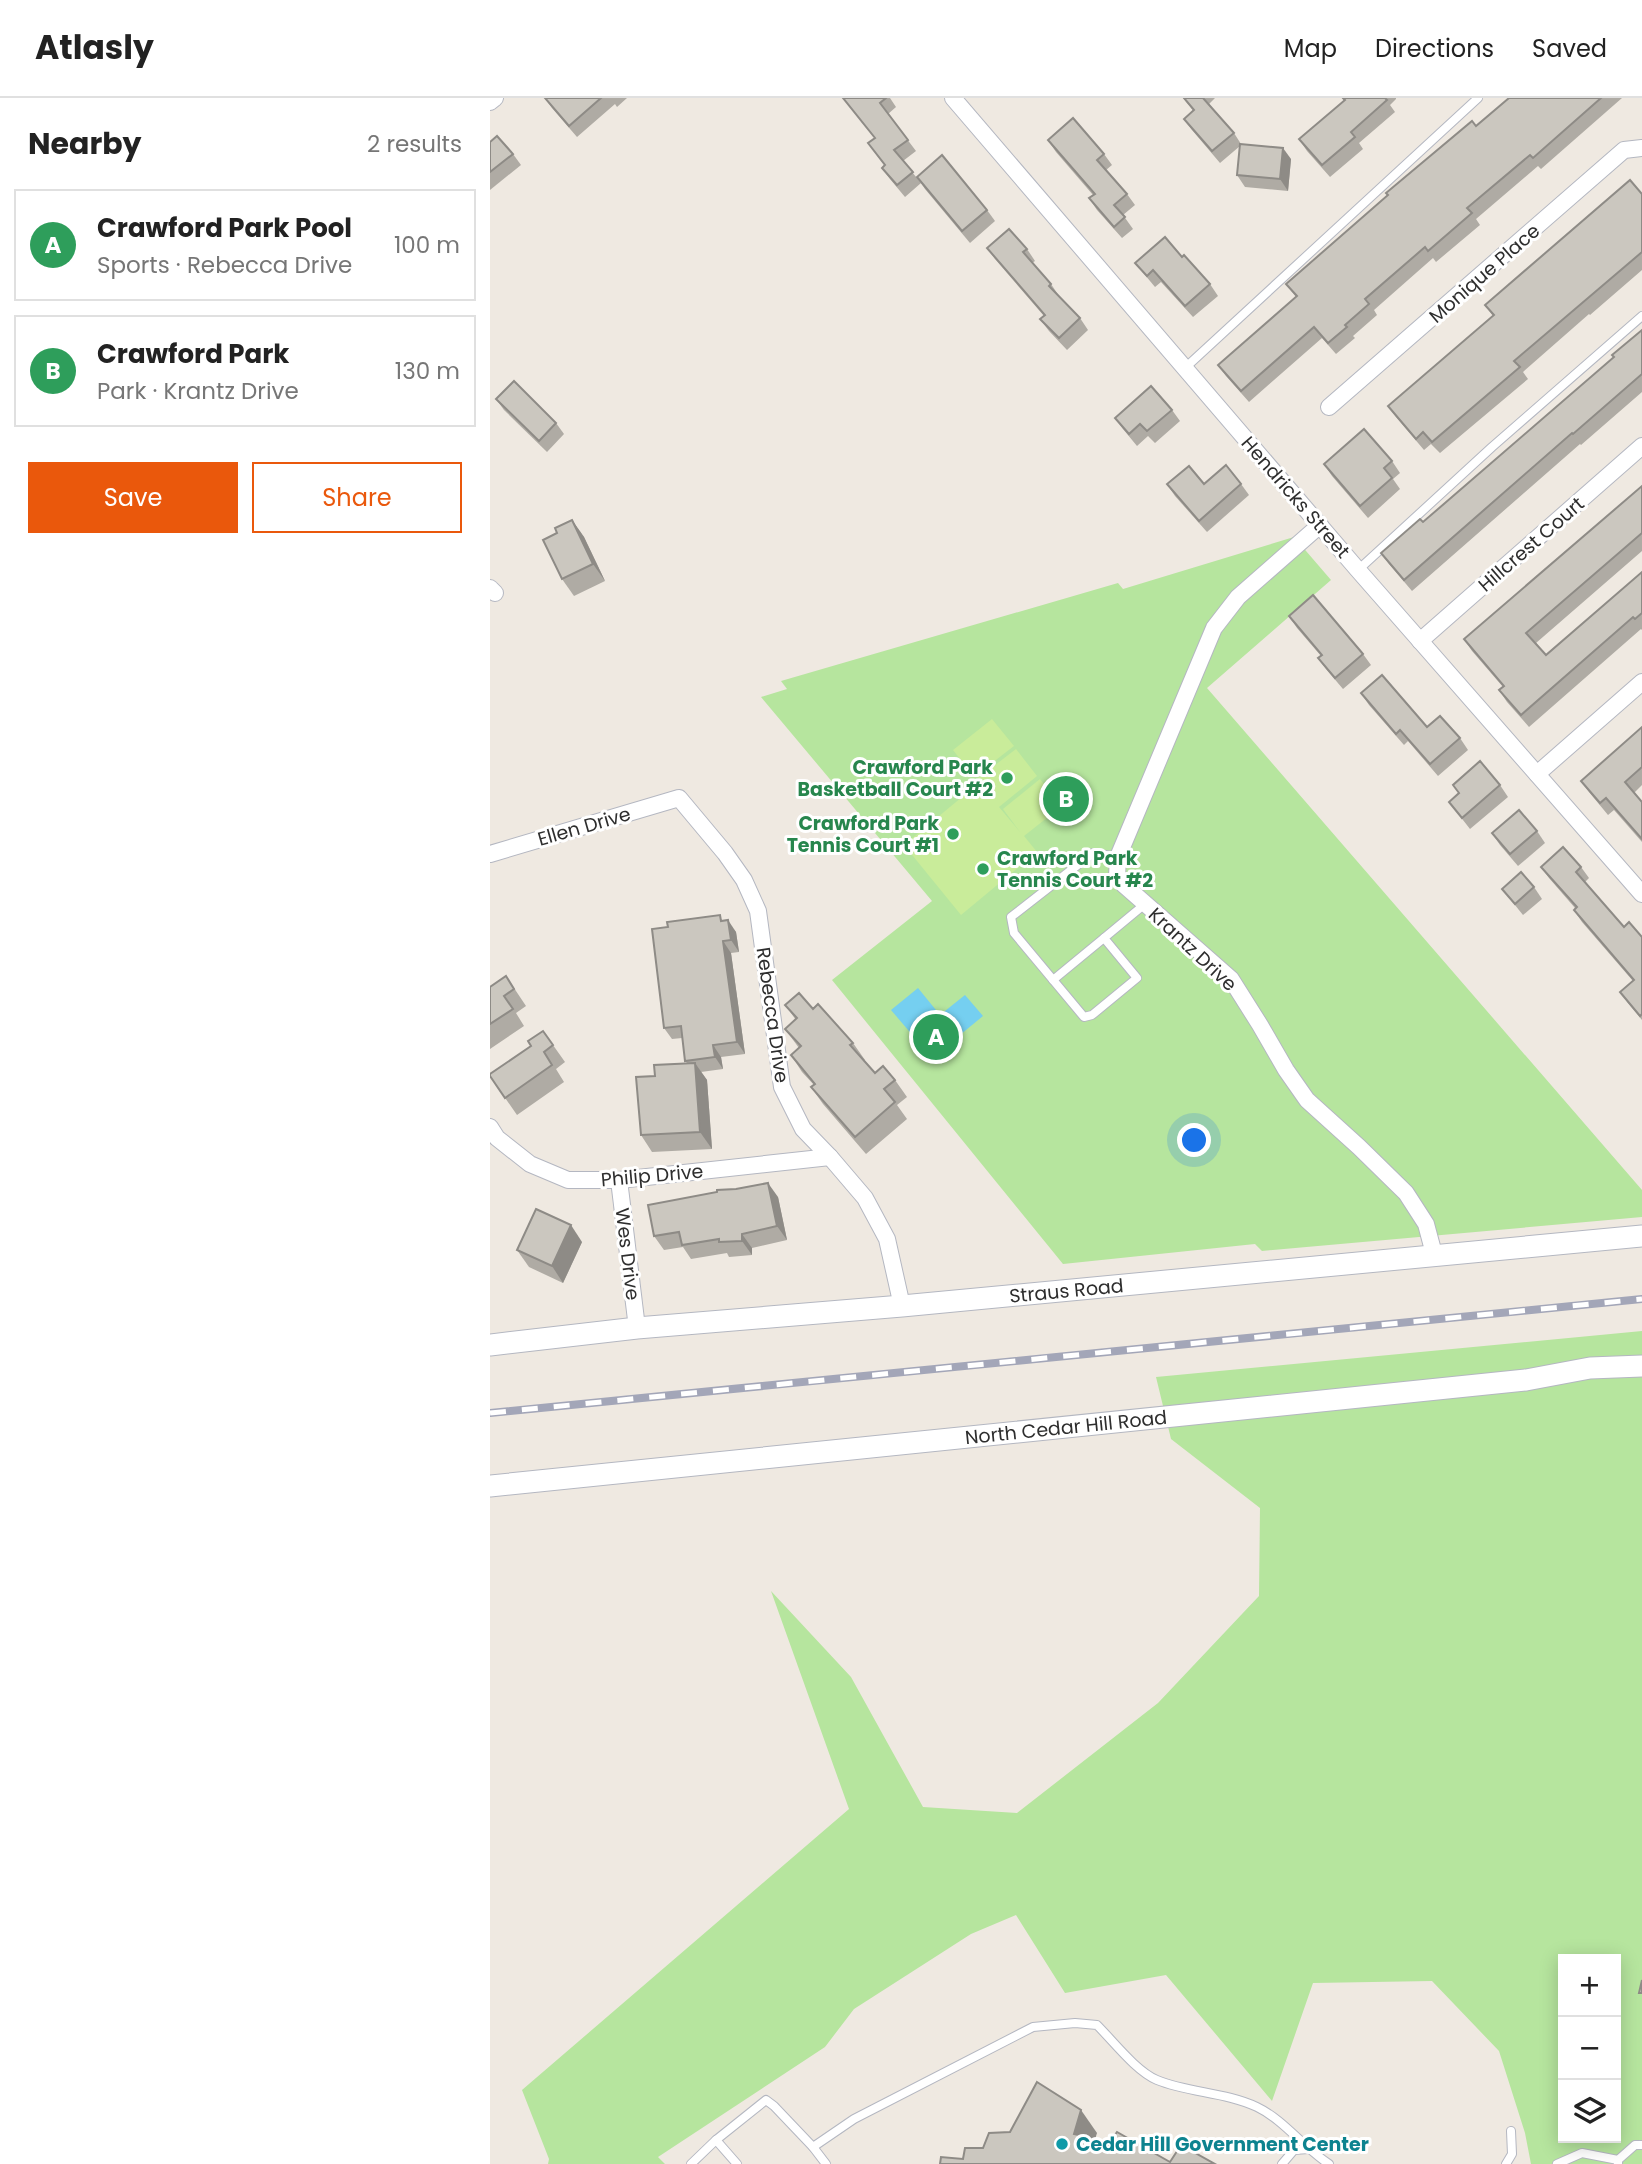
<!DOCTYPE html>
<html lang="en">
<head>
<meta charset="utf-8">
<style>
	:root { --surface:#fff; --page:#f2f2f2; --text:#222; --muted:#767676; --line:#e0e0e0; --accent:#ea580c }
	body { margin:0; font-family:Poppins,sans-serif; background:var(--page); color:var(--text) }
	.controls { position:absolute; right:21px; bottom:21px; display:grid; overflow:hidden; border-radius:0px; box-shadow:0 4px 18px #0003 }
	.controls button { width:63px; height:63px; display:grid; place-items:center; padding:0; border:0; border-bottom:2px solid var(--line); background:var(--surface); color:var(--text); font:35px sans-serif }
	.you { position:absolute; left:705px; top:1043px; width:24px; height:24px; margin:-18px; border:5px solid #fff; border-radius:50%; background:#1a73e8; box-shadow:0 0 0 10px #1a73e833 }
	.badge { display:grid; place-items:center; width:46px; height:46px; border-radius:50%; background:var(--accent); color:#fff; font-size:23px; font-weight:700 }
	.pin { position:absolute; translate:-50% -50%; border:4px solid #fff; box-shadow:0 2px 7px #0006 }
	.list { margin:0; padding:0; list-style:none }
	h2 { display:flex; justify-content:space-between; align-items:center; height:91px; margin:0; padding:0 28px; font-size:30px }
	h2 small { font-size:23px; font-weight:400; color:var(--muted) }
	.list li { display:grid; grid-template-columns:46px 1fr auto; gap:21px; align-items:center; box-sizing:border-box; height:112px; margin:0 14px 14px; padding:0 14px; border:2px solid var(--line); border-radius:0px }
	.list b { display:block; font-size:26px; white-space:nowrap }
	.list p { margin:0; font-size:23px; white-space:nowrap; color:var(--muted) }
	.list em { font-size:23px; font-style:normal; color:var(--muted) }
	.actions { display:flex; gap:14px; padding:21px 28px }
	.actions a { flex:1; padding:16px 0; border:2px solid var(--accent); border-radius:0px; text-align:center; font-size:24px; color:var(--accent) }
	.actions .main { background:var(--accent); color:#fff }
	.icon { flex:none; width:38px; height:38px; fill:none; stroke:currentColor; stroke-width:2; stroke-linecap:round; stroke-linejoin:round }
	.map { position:relative; flex:none; width:1152px; height:2066px; overflow:hidden }
	header { display:flex; align-items:center; gap:42px; box-sizing:border-box; height:98px; padding:0 35px; background:var(--surface); border-bottom:2px solid var(--line) }
	header strong { font-size:33px }
	nav { display:flex; gap:38px; margin-inline-start:auto; font-size:24px }
	main { display:flex }
	aside { flex:1; background:var(--surface) }
	.map>svg:first-child { display:block }
</style>
</head>
<body>
<header>
<strong>Atlasly</strong>
<nav><a>Map</a><a>Directions</a><a>Saved</a></nav>
</header>
<main>
<aside>
<h2>Nearby<small>2 results</small></h2>
<ul class="list">
<li><span class="badge" style="background:#2e9e5b">A</span><div><b>Crawford Park Pool</b><p>Sports · Rebecca Drive</p></div><em>100 m</em></li>
<li><span class="badge" style="background:#2e9e5b">B</span><div><b>Crawford Park</b><p>Park · Krantz Drive</p></div><em>130 m</em></li>
</ul>
<div class="actions"><a class="main">Save</a><a>Share</a></div>
</aside>
<div class="map">
<svg width="1152" height="2066" viewBox="0 0 1152 2066">
	<rect width="100%" height="100%" fill="#efe9e1"/>
	<!-- green -->
	<g fill="#b6e59e" fill-rule="evenodd">
		<path d="M 804,439 L 841,482 L 717,590 L 1152,1092 L 1152,1119 L 772,1153 L 765,1146 L 573,1166 L 342,882 L 442,803 L 271,599 L 297,591 L 291,583 L 628,485 L 633,491 Z"/>
		<path d="M 1152,1233 L 1152,2066 L 1041,2066 L 1035,2035 L 1009,1953 L 942,1883 L 823,1885 L 782,2003 L 676,1877 L 575,1895 L 526,1817 L 481,1836 L 364,1911 L 335,1949 L 168,2059 L 175,2066 L 58,2066 L 59,2061 L 32,1992 L 359,1711 L 281,1493 L 361,1579 L 433,1709 L 527,1715 L 668,1605 L 769,1498 L 770,1410 L 681,1341 L 666,1279 ZM 1073,1861 L 1126,1861 L 1126,2040 L 1073,2040 Z"/>
	</g>
	<!-- pitch -->
	<g fill="#c9ec9a">
		<path d="M 502,621 L 524,648 L 484,679 L 463,652 Z"/>
		<path d="M 526,651 L 547,678 L 509,709 L 530,734 L 513,711 L 550,681 L 572,708 L 534,738 L 547,754 L 471,817 L 414,747 L 489,685 L 487,681 Z"/>
	</g>
	<!-- water -->
	<path fill="#75cff0" d="M 428,890 L 450,917 L 475,897 L 493,918 L 442,960 L 401,912 Z"/>
	<g fill="none" stroke-linecap="round" stroke-linejoin="round">
		<defs>
			<g id="service">
				<path d="M 695,270 L 988,0"/>
				<path d="M 868,472 L 1002,349 L 1152,218"/>
				<path d="M 628,759 L 603,755 L 521,819 L 524,835 L 594,919 L 602,917 L 647,880 L 614,840 L 655,806"/>
				<path d="M 563,882 L 614,840"/>
				<path d="M 323,2049 L 336,2066"/>
				<path d="M 1128,2065 L 1128,2062 L 1145,2047 L 1152,2047"/>
				<path d="M 201,2066 L 226,2042"/>
				<path d="M 247,2066 L 226,2042 L 276,2002 L 284,2008 L 323,2049 L 364,2021 L 543,1929 L 585,1925 L 607,1927 C 624,1944 646,1973 667,1982 C 699,1995 735,1994 767,2009 C 794,2022 813,2049 839,2066"/>
				<path d="M 792,2066 L 804,2052 L 819,2051"/>
				<path d="M 1016,2066 L 1022,2056 L 1021,2033"/>
				<path d="M 1067,2066 L 1092,2055 L 1128,2062"/>
			</g>
			<g id="minor">
				<path d="M 463,0 L 868,472 L 1152,796"/>
				<path d="M 0,4 L 5,0"/>
				<path d="M 839,309 L 1134,52 L 1152,50"/>
				<path d="M 830,427 L 748,499 L 724,530 L 628,759 L 627,778 L 634,787 L 741,881 L 770,927 L 796,972 L 817,1002 L 869,1049 L 916,1095 L 936,1126 L 944,1156"/>
				<path d="M 0,490 L 5,495"/>
				<path d="M 930,543 L 1152,348"/>
				<path d="M 1047,676 L 1152,584"/>
				<path d="M 0,756 L 189,700 L 235,755 L 254,782 L 268,813 L 292,989 L 313,1031 L 340,1059 L 375,1100 L 397,1141 L 412,1208"/>
				<path d="M 0,1029 L 7,1040 L 40,1066 L 78,1082 L 129,1082 L 340,1059"/>
				<path d="M 129,1082 L 147,1230"/>
			</g>
			<g id="tertiary">
				<path id="s1" d="M 0,1247 L 147,1230 L 412,1208 L 1152,1138"/>
				<path id="s2" d="M 0,1388 L 1036,1282 L 1100,1270 L 1152,1268"/>
			</g>
		</defs>
		<!-- service casing -->
		<use href="#service" stroke="#b4b7c1" stroke-width="10"/>
		<!-- minor casing -->
		<use href="#minor" stroke="#b4b7c1" stroke-width="18"/>
		<!-- tertiary casing -->
		<use href="#tertiary" stroke="#b4b7c1" stroke-width="23"/>
		<!-- service -->
		<use href="#service" stroke="#fff" stroke-width="8"/>
		<!-- minor -->
		<use href="#minor" stroke="#fff" stroke-width="16"/>
		<!-- tertiary -->
		<use href="#tertiary" stroke="#fff" stroke-width="21"/>
		<defs>
			<path id="rail" d="M 0,1315 L 1152,1201"/>
		</defs>
		<!-- rail casing -->
		<use href="#rail" stroke="#a3a6b8" stroke-width="8"/>
		<!-- rail -->
		<use href="#rail" stroke="#fff" stroke-width="5" stroke-dasharray="16" stroke-linecap="butt"/>
	</g>
	<!-- wall -->
	<g fill="#afaba4">
		<path d="M 55,0 L 137,0 L 127,9 L 125,6 L 87,39 L 62,10 Z"/>
		<path d="M 353,0 L 400,0 L 406,9 L 398,16 L 426,53 L 413,63 L 431,85 L 415,99 L 400,81 L 392,70 L 395,68 L 378,45 L 385,40 Z"/>
		<path d="M 693,0 L 725,0 L 719,6 L 744,35 L 751,46 L 801,61 L 798,93 L 755,89 L 747,77 L 750,48 L 730,65 L 702,32 L 694,21 L 703,12 Z"/>
		<path d="M 852,0 L 906,0 L 906,1 L 900,7 L 905,14 L 869,45 L 873,51 L 840,79 L 817,53 L 809,41 L 854,3 Z"/>
		<path d="M 1019,0 L 1132,0 L 1051,71 L 1048,68 L 986,121 L 990,127 L 946,164 L 943,160 L 884,212 L 887,217 L 863,238 L 865,240 L 846,256 L 832,240 L 759,304 L 736,278 L 728,267 L 806,199 L 796,186 Z"/>
		<path d="M 558,42 L 614,56 L 622,67 L 616,72 L 637,96 L 645,107 L 633,117 L 643,131 L 632,140 L 607,112 L 599,100 L 603,97 L 566,54 Z"/>
		<path d="M 0,44 L 23,56 L 31,67 L 0,92 Z"/>
		<path d="M 427,79 L 497,112 L 505,123 L 480,145 L 435,91 Z"/>
		<path d="M 1152,96 L 1152,172 L 1100,217 L 1099,216 L 1033,274 L 1038,281 L 950,355 L 941,346 L 934,352 L 906,319 L 898,308 L 1003,218 L 995,207 Z"/>
		<path d="M 497,150 L 537,151 L 545,163 L 542,165 L 561,186 L 569,198 L 590,220 L 598,232 L 577,252 L 559,233 L 550,221 L 554,218 L 505,161 Z"/>
		<path d="M 645,165 L 720,186 L 728,198 L 703,219 L 671,184 L 665,189 Z"/>
		<path d="M 1152,232 L 1152,294 L 1091,347 L 1090,346 L 922,493 L 899,466 L 891,455 L 933,424 L 1124,259 Z"/>
		<path d="M 6,301 L 66,325 L 74,336 L 57,354 L 14,312 Z"/>
		<path d="M 682,312 L 690,323 L 665,345 L 658,338 L 647,348 L 633,331 L 625,320 Z"/>
		<path d="M 902,363 L 910,375 L 903,381 L 910,391 L 878,420 L 842,378 L 834,366 Z"/>
		<path d="M 677,386 L 751,386 L 759,397 L 717,434 L 685,398 Z"/>
		<path d="M 1152,388 L 1152,453 L 1046,545 L 1056,557 L 1152,474 L 1152,532 L 1151,531 L 1039,629 L 1017,604 L 1009,592 L 1013,589 L 982,553 L 974,541 Z"/>
		<path d="M 82,422 L 94,439 L 115,483 L 84,498 L 72,481 L 67,435 Z"/>
		<path d="M 799,518 L 873,556 L 881,567 L 853,591 L 836,571 L 828,560 L 831,558 L 807,530 Z"/>
		<path d="M 871,595 L 937,629 L 970,640 L 978,652 L 948,678 L 918,643 L 914,647 L 879,607 Z"/>
		<path d="M 1152,629 L 1152,687 L 1144,695 L 1152,704 L 1152,744 L 1124,712 L 1118,717 L 1099,694 L 1091,683 Z"/>
		<path d="M 963,687 L 1010,687 L 1018,699 L 980,731 L 959,704 L 969,695 Z"/>
		<path d="M 1047,733 L 1055,745 L 1028,768 L 1010,747 L 1002,735 Z"/>
		<path d="M 1051,769 L 1091,769 L 1099,780 L 1095,784 L 1134,829 L 1152,839 L 1152,922 L 1138,905 L 1130,894 L 1143,883 L 1092,824 L 1084,812 L 1085,810 L 1059,780 Z"/>
		<path d="M 1044,789 L 1052,801 L 1033,817 L 1012,791 Z"/>
		<path d="M 234,822 L 246,834 L 249,854 L 241,855 L 255,956 L 231,959 L 233,971 L 211,974 L 217,982 L 222,1051 L 162,1054 L 151,1037 L 165,978 L 197,965 L 195,963 L 192,940 L 182,941 L 174,930 Z"/>
		<path d="M 16,878 L 36,908 L 26,915 L 34,928 L 0,951 L 0,889 Z"/>
		<path d="M 295,907 L 323,911 L 363,945 L 375,962 L 374,962 L 385,975 L 405,982 L 417,999 L 407,1007 L 417,1021 L 376,1056 L 333,1006 L 321,989 L 324,987 L 312,974 L 301,957 L 309,950 L 295,931 L 306,922 Z"/>
		<path d="M 53,933 L 75,964 L 66,971 L 74,984 L 27,1017 L 0,978 L 41,948 Z"/>
		<path d="M 288,1099 L 297,1142 L 262,1150 L 262,1157 L 239,1159 L 237,1155 L 201,1161 L 193,1149 L 174,1152 L 164,1138 Z"/>
		<path d="M 92,1144 L 73,1185 L 39,1169 L 27,1152 Z"/>
	</g>
	<!-- shaded-wall -->
	<g fill="#8e8b86">
		<path d="M 793,50 L 801,61 L 798,93 L 790,81 Z"/>
		<path d="M 82,422 L 94,439 L 115,483 L 103,466 Z"/>
		<path d="M 238,822 L 246,834 L 249,854 L 241,842 Z"/>
		<path d="M 233,843 L 241,855 L 255,956 L 247,944 Z"/>
		<path d="M 223,947 L 231,959 L 233,971 L 225,959 Z"/>
		<path d="M 205,965 L 217,982 L 222,1051 L 210,1034 Z"/>
		<path d="M 278,1085 L 288,1099 L 297,1142 L 287,1128 Z"/>
		<path d="M 81,1127 L 92,1144 L 73,1185 L 62,1168 Z"/>
		<path d="M 252,1136 L 262,1150 L 262,1157 L 252,1143 Z"/>
		<path d="M 591,2012 L 607,2035 L 600,2058 L 584,2036 Z"/>
	</g>
	<!-- building -->
	<g fill="#cbc7bf" stroke="#8e8b86" stroke-width="2">
		<path d="M 55,0 L 111,0 L 79,28 Z"/>
		<path d="M 353,0 L 396,0 L 390,5 L 418,42 L 404,52 L 423,74 L 407,87 L 392,70 L 395,67 L 378,45 L 385,40 Z"/>
		<path d="M 694,0 L 713,0 L 744,35 L 722,53 L 694,21 L 704,12 Z"/>
		<path d="M 853,0 L 895,0 L 897,2 L 861,34 L 865,39 L 832,67 L 809,41 L 855,2 Z"/>
		<path d="M 1019,0 L 1111,0 L 1043,60 L 1040,57 L 977,110 L 982,115 L 938,153 L 935,149 L 875,201 L 879,206 L 855,227 L 857,229 L 838,245 L 824,229 L 751,293 L 728,267 L 807,198 L 796,186 L 898,97 L 896,95 L 982,23 L 986,28 Z"/>
		<path d="M 583,20 L 614,56 L 607,62 L 637,96 L 624,107 L 635,119 L 624,129 L 599,100 L 605,96 L 558,42 Z"/>
		<path d="M 7,38 L 23,56 L 0,74 L 0,44 Z"/>
		<path d="M 750,46 L 793,50 L 790,81 L 747,77 Z"/>
		<path d="M 452,57 L 497,112 L 472,133 L 427,79 Z"/>
		<path d="M 1140,82 L 1152,96 L 1152,154 L 1024,263 L 1030,269 L 942,344 L 933,334 L 926,341 L 898,308 L 1004,217 L 995,207 Z"/>
		<path d="M 519,131 L 537,151 L 533,154 L 561,186 L 559,188 L 590,220 L 569,240 L 550,221 L 555,217 L 497,150 Z"/>
		<path d="M 675,139 L 692,159 L 694,157 L 720,186 L 695,208 L 663,172 L 657,178 L 645,165 Z"/>
		<path d="M 1152,232 L 1152,276 L 1083,336 L 1082,335 L 914,482 L 891,455 L 930,421 L 933,424 L 1124,259 L 1122,257 Z"/>
		<path d="M 24,283 L 66,325 L 49,343 L 6,301 Z"/>
		<path d="M 661,288 L 682,312 L 657,333 L 650,326 L 639,336 L 625,320 Z"/>
		<path d="M 874,331 L 902,363 L 894,370 L 902,380 L 870,408 L 834,366 Z"/>
		<path d="M 736,367 L 751,386 L 709,423 L 677,386 L 699,368 L 714,386 Z"/>
		<path d="M 1152,388 L 1152,435 L 1036,535 L 1056,557 L 1152,474 L 1152,515 L 1145,521 L 1143,519 L 1031,617 L 1009,592 L 1014,588 L 974,541 Z"/>
		<path d="M 82,422 L 103,466 L 72,481 L 53,442 L 67,435 L 65,430 Z"/>
		<path d="M 823,497 L 873,556 L 845,580 L 828,560 L 832,557 L 799,518 Z"/>
		<path d="M 892,577 L 937,629 L 950,618 L 970,640 L 940,666 L 910,632 L 906,636 L 871,595 Z"/>
		<path d="M 1152,629 L 1152,669 L 1135,684 L 1152,704 L 1152,741 L 1116,700 L 1110,705 L 1091,683 Z"/>
		<path d="M 990,663 L 1010,687 L 972,720 L 959,704 L 969,695 L 963,687 Z"/>
		<path d="M 1029,712 L 1047,733 L 1020,756 L 1002,735 Z"/>
		<path d="M 1073,749 L 1091,769 L 1086,774 L 1134,829 L 1139,824 L 1152,839 L 1152,916 L 1150,918 L 1130,894 L 1144,882 L 1084,812 L 1087,809 L 1051,769 Z"/>
		<path d="M 1031,774 L 1044,789 L 1025,806 L 1012,791 Z"/>
		<path d="M 230,817 L 231,823 L 238,822 L 241,842 L 233,843 L 247,944 L 223,947 L 225,959 L 195,963 L 191,928 L 174,930 L 162,831 L 178,829 L 177,824 Z"/>
		<path d="M 16,878 L 24,891 L 14,898 L 23,911 L 0,926 L 0,889 Z"/>
		<path d="M 309,895 L 323,911 L 328,906 L 363,945 L 360,947 L 385,975 L 393,968 L 405,982 L 394,991 L 405,1004 L 365,1039 L 321,989 L 325,986 L 301,957 L 311,948 L 295,931 L 307,920 L 295,907 Z"/>
		<path d="M 53,933 L 63,947 L 54,954 L 62,967 L 15,1000 L 0,978 L 0,976 L 41,948 L 38,943 Z"/>
		<path d="M 205,965 L 210,1034 L 151,1037 L 146,979 L 165,978 L 164,967 Z"/>
		<path d="M 278,1085 L 287,1128 L 252,1136 L 252,1143 L 229,1144 L 229,1141 L 192,1147 L 189,1134 L 164,1138 L 158,1107 L 227,1094 L 227,1092 L 246,1091 Z"/>
		<path d="M 46,1111 L 81,1127 L 62,1168 L 27,1152 Z"/>
		<path d="M 1152,1882 L 1152,1895 L 1149,1895 Z"/>
		<path d="M 547,1984 L 591,2012 L 584,2036 L 620,2044 L 627,2034 L 680,2064 L 691,2047 L 725,2066 L 450,2066 L 451,2059 L 473,2061 L 475,2050 L 493,2050 L 499,2035 L 520,2034 Z"/>
	</g>
	<!-- markers -->
	<g fill="#2e9e5b" stroke="#fff" stroke-width="2.5">
		<circle cx="517" cy="680" r="7"/>
		<circle cx="463" cy="736" r="7"/>
		<circle cx="493" cy="771" r="7"/>
	</g>
	<circle fill="#0f9aa8" stroke="#fff" stroke-width="2.5" cx="572" cy="2046" r="7"/>
	<g text-anchor="middle" stroke-width="6" stroke-linejoin="round" paint-order="stroke">
		<!-- street labels -->
		<g font-size="19" fill="#2e2e2e" stroke="#fff">
			<text transform="translate(994 175) rotate(-41)" y="7">Monique Place</text>
			<text transform="translate(806 399) rotate(49)" y="7">Hendricks Street</text>
			<text transform="translate(1041 446) rotate(-41)" y="7">Hillcrest Court</text>
			<text transform="translate(94 728) rotate(-16)" y="7">Ellen Drive</text>
			<text transform="translate(703 851) rotate(43)" y="7">Krantz Drive</text>
			<text transform="translate(283 917) rotate(82)" y="7">Rebecca Drive</text>
			<text transform="translate(162 1077) rotate(-5)" y="7">Philip Drive</text>
			<text transform="translate(138 1156) rotate(83)" y="7">Wes Drive</text>
			<text dy="7" stroke="none"><textPath href="#s1" startOffset="579">Straus Road</textPath></text>
			<text dy="7" stroke="none"><textPath href="#s2" startOffset="579">North Cedar Hill Road</textPath></text>
		</g>
		<!-- leisure labels -->
		<g font-size="19" font-weight="bold" fill="#27864d" stroke="#fff" text-anchor="end">
			<text x="503" y="676">Crawford Park<tspan x="503" dy="22">Basketball Court #2</tspan></text>
			<text x="449" y="732">Crawford Park<tspan x="449" dy="22">Tennis Court #1</tspan></text>
			<text x="507" y="767" text-anchor="start">Crawford Park<tspan x="507" dy="22">Tennis Court #2</tspan></text>
		</g>
		<!-- culture labels -->
		<g font-size="19" font-weight="bold" fill="#0d838f" stroke="#fff" text-anchor="start">
			<text x="586" y="2053">Cedar Hill Government Center</text>
		</g>
	</g>
</svg>
<div class="controls">
<button>+</button>
<button>−</button>
<button><svg class="icon" aria-label="layers" viewBox="0 0 24 24"><path d="M12 4l9 5-9 5-9-5zM3 14l9 5 9-5"/></svg></button>
</div>
<div class="you"></div>
<div class="pin badge" style="left:446px;top:939px;background:#2e9e5b">A</div>
<div class="pin badge" style="left:576px;top:701px;background:#2e9e5b">B</div>
</div>
</main>
</body>
</html>
